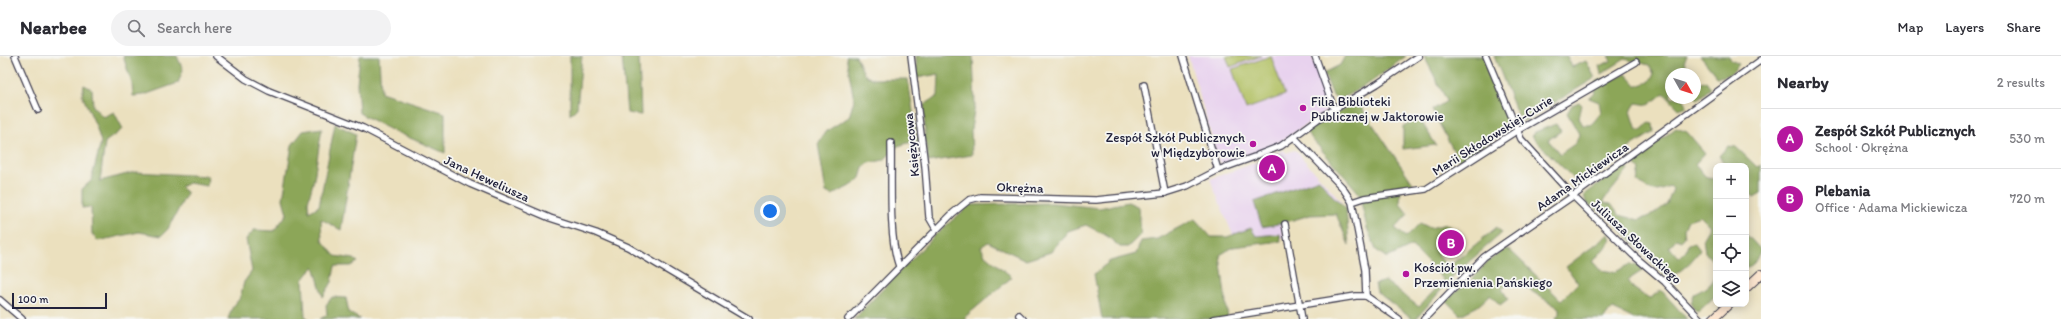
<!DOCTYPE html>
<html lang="en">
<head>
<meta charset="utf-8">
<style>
	:root { --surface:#fff; --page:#f2f2f3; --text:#2b2b33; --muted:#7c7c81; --line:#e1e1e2; --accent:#b5179e }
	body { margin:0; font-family:Itim,sans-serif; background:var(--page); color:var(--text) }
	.controls { position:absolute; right:12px; bottom:12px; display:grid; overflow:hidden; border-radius:8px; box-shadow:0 2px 10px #0003 }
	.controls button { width:36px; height:36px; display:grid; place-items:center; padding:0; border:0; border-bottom:1px solid var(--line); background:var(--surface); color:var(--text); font:20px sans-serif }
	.compass { position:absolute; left:1665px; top:12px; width:36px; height:36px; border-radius:50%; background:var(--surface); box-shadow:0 2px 10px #0003; rotate:129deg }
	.scale { position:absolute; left:12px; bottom:10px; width:95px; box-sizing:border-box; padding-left:4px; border:2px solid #22223b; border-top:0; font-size:11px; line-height:14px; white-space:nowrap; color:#22223b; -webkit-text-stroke:3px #f6f6f2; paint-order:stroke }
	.you { position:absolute; left:770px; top:155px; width:14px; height:14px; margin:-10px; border:3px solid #fff; border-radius:50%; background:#1a73e8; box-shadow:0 0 0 6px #1a73e833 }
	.badge { display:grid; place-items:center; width:26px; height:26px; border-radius:50%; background:var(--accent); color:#fff; font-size:13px; font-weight:700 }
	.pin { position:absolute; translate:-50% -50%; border:2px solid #fff; box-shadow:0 1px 4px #0006 }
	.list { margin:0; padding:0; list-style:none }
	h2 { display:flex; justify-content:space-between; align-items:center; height:52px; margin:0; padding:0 16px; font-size:17px }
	h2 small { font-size:13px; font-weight:400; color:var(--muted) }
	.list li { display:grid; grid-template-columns:26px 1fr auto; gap:12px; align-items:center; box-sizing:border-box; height:60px; padding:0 16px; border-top:1px solid var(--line) }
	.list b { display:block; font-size:15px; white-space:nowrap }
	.list p { margin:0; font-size:13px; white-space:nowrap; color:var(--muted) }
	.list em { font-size:13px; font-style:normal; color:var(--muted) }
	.icon { flex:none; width:22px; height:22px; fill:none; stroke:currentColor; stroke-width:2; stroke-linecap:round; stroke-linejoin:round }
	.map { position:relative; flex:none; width:1761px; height:263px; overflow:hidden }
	header { display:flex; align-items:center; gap:24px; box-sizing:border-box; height:56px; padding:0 20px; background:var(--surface); border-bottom:1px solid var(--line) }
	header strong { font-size:19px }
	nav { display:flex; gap:22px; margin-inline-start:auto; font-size:14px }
	.search { width:280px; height:36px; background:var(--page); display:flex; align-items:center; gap:10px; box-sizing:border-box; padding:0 14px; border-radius:22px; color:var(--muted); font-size:15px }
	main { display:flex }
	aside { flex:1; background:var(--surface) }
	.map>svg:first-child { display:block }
</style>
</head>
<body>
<header>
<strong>Nearbee</strong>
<div class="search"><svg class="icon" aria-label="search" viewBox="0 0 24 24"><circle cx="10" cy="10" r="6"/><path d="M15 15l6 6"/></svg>Search here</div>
<nav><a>Map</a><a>Layers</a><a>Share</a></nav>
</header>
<main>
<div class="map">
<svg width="1761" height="263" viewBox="0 0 1761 263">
	<rect width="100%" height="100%" fill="#f6f6f2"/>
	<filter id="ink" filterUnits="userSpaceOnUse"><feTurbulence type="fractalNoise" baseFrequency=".025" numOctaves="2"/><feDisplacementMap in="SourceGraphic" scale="8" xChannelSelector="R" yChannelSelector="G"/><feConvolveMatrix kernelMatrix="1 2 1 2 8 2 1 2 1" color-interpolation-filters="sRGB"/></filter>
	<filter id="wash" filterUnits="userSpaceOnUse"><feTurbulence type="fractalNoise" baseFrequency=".012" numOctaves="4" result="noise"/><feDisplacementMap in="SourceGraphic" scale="16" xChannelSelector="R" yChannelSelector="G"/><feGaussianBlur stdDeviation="0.9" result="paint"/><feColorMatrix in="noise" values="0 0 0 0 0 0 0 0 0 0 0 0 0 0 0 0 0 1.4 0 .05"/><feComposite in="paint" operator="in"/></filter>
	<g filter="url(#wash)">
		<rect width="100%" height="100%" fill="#ebe0be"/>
		<!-- built -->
		<g fill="#e8d2ee">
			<path d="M 1188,0 L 1312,0 L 1330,50 L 1328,54 L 1280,86 L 1225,108 L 1219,106 Z"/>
			<path d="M 1284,94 L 1286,97 L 1295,94 L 1342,146 L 1278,156 L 1284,181 L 1237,189 L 1210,123 L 1263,104 Z"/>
		</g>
		<!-- green -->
		<g fill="#b1c062" stroke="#6a714e">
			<path d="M 1226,0 L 1261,0 L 1230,11 Z"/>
			<path d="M 1271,0 L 1285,39 L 1246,53 L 1232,13 Z"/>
		</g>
		<!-- forest -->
		<g fill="#8ca658" stroke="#57644a">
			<path d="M 123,0 L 177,0 L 183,14 L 178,27 L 144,39 L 133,40 L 132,28 Z"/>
			<path d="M 360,0 L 379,0 L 381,36 L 445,57 L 445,97 L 389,73 L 359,57 L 357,27 Z"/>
			<path d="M 570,0 L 582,0 L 577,52 L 570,59 Z"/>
			<path d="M 622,0 L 639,0 L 641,59 L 627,57 Z"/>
			<path d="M 846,0 L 856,0 L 864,18 L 873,23 L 908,23 L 917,81 L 925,79 L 924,49 L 938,40 L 939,18 L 917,22 L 916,0 L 973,0 L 975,49 L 971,73 L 972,99 L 928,106 L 926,86 L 915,85 L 898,90 L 884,104 L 869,107 L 863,112 L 860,122 L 854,128 L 832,139 L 826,136 L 818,88 L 825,76 L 849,61 L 854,44 Z"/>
			<path d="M 1345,0 L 1406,0 L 1371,26 L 1339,44 L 1333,40 L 1324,17 L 1340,9 Z"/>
			<path d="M 1424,0 L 1485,0 L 1492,25 L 1512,69 L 1510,72 L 1459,105 L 1432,54 L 1447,45 Z"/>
			<path d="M 1494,0 L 1567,0 L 1572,11 L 1586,5 L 1595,22 L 1524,65 L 1518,60 Z"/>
			<path d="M 1608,0 L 1687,0 L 1684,7 L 1692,18 L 1683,18 L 1680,15 L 1677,18 L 1671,18 L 1671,25 L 1668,28 L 1671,31 L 1671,42 L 1682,42 L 1687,50 L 1679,53 L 1664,37 L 1649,49 L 1636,47 L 1631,55 L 1637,74 L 1641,74 L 1649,67 L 1653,68 L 1654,76 L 1633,89 L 1589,123 L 1579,128 L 1531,80 L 1535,76 L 1556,68 L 1561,75 L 1548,84 L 1560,98 L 1576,87 L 1579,78 L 1567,57 L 1572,49 L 1579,46 L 1582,49 L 1579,62 L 1583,69 L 1591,69 L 1601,57 L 1599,46 L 1589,42 L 1595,36 L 1595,27 L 1601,22 L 1610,25 L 1626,18 L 1637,30 L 1649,26 L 1654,18 L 1649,9 L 1625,3 L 1601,18 L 1599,10 L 1611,5 Z"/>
			<path d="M 1700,0 L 1729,0 L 1731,4 L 1739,8 C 1733,17 1728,21 1717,21 Z"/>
			<path d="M 1695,22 L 1699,28 L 1706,25 L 1711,32 L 1698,43 L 1695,41 Z"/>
			<path d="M 84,29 L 92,33 L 93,50 L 103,61 L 114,56 L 123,73 L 105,86 L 100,125 L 135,116 L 208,120 L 207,130 L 189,127 L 180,131 L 187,137 L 168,173 L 161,180 L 139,176 L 98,185 L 92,178 L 91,151 L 82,152 L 82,133 L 91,125 L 101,86 L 96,70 L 82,39 Z"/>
			<path d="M 1357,45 L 1414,129 L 1401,131 L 1400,148 L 1408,158 L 1395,172 L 1406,181 L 1420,167 L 1430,172 L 1446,168 L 1451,171 L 1439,181 L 1436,197 L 1448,211 L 1497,171 L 1502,177 L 1455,218 L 1416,263 L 1412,263 L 1377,236 L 1375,228 L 1385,225 L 1419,251 L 1444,224 L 1412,190 L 1387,202 L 1376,194 L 1367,172 L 1359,137 L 1306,76 Z"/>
			<path d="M 1419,62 L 1436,89 L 1403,93 L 1403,70 Z"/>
			<path d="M 335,68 L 356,78 L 341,174 L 321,163 L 322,184 L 335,200 L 354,203 L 358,206 L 351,210 L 335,210 L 332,226 L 323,241 L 314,210 L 303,224 L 305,260 L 309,263 L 228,263 L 232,252 L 240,242 L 244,226 L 252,215 L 246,183 L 254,174 L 274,175 L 287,158 L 283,143 L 292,89 L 303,75 L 322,72 L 314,123 L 308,146 L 309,156 L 319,150 Z"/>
			<path d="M 1676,72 L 1687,76 L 1705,97 L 1695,108 L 1705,120 L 1713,123 L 1716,121 L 1716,209 L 1705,196 L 1703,182 L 1710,170 L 1700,160 L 1688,164 L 1684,173 L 1685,181 L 1681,185 L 1676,183 L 1669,191 L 1679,202 L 1686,195 L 1688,188 L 1694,186 L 1700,194 C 1693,205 1679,218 1667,222 L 1609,161 L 1586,147 L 1584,139 L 1625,109 L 1629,113 L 1604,144 L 1604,147 L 1611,148 L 1619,159 L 1639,164 L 1654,158 L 1667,148 L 1673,133 L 1670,130 C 1655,139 1649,135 1637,125 L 1640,114 L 1632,105 Z"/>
			<path d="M 1728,90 L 1736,91 L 1757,111 L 1761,109 L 1761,137 L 1754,141 L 1746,134 L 1746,110 L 1726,110 L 1719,100 Z"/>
			<path d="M 1319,123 L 1332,139 L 1346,152 L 1349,189 L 1336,158 L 1310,159 L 1283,167 L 1262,171 L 1254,146 Z"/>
			<path d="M 1128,146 L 1139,151 L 1141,178 L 1128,191 L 1120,191 L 1107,180 L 1086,169 L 1068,175 L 1051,196 L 1026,204 L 988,186 L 981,191 L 985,199 L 1012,221 L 965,261 L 965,263 L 854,263 L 935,179 L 970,149 L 1053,147 L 1099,152 Z"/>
			<path d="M 1195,163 L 1211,181 L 1227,181 L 1251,172 L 1256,180 L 1280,178 L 1281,185 L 1233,191 L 1220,199 L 1228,263 L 1102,263 L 1094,218 L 1110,205 L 1136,198 L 1141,185 L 1157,183 Z"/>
			<path d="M 1609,178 L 1611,184 L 1593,206 L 1600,214 L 1615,216 L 1629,209 L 1638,208 L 1642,215 L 1628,224 L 1633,232 L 1649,243 L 1661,234 L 1687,263 L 1634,263 L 1613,253 L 1607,256 L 1604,263 L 1555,263 L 1559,258 L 1559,252 L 1513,224 L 1502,233 L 1508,243 L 1500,249 L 1490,239 L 1478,250 L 1460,259 L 1446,245 L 1459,233 L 1468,228 L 1486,207 L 1505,193 L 1512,196 L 1561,244 L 1578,227 L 1566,211 Z"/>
			<path d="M 1746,178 L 1761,194 L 1754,207 L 1746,213 Z"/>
			<path d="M 1716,214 L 1716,239 L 1698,256 L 1693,252 L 1691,247 L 1694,238 C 1705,233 1714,227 1716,214 Z"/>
			<path d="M 332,241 L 346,242 L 349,257 L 360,263 L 320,263 L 327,259 L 326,249 Z"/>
		</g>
	</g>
	<g filter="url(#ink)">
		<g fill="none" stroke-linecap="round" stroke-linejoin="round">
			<defs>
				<g id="minor">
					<path d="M 15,0 L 38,54"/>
					<path d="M 216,0 L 246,23 L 269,35 L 363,72 L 470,128 L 550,162 L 596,177 L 628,191 L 749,263"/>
					<path d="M 911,0 L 925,110 L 929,161 L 936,173"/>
					<path d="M 1183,0 L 1218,114"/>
					<path d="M 1315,0 L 1334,53"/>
					<path d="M 1486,0 L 1521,83 L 1573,140 L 1633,199 L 1665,226 L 1700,263"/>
					<path d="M 1144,29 L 1165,137"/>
					<path d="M 1294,81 L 1342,131 L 1352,146 L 1365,214 L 1366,240"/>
					<path d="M 891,87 C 892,120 888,181 899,210"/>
					<path d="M 1258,99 L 1281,90 L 1318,63 L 1377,28 L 1419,0"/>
					<path d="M 1352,146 L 1364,142 L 1426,133 L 1518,74 L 1636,6"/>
					<path d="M 1285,168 L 1302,263"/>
					<path d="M 1366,240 L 1399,263"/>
					<path d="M 0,244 L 22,263"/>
					<path d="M 1019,259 L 1023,263"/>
					<path d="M 848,263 L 953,157 L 969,144 L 980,141 L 1096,144 L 1165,137 L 1187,130 L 1218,114 L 1254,101"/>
					<path d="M 1213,263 L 1356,240 L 1366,240"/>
					<path d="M 1424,263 L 1484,201 L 1573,140 L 1761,4"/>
				</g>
				<g id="secondary">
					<path d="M 1746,232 L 1761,218"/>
					<path d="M 1713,263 L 1729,248"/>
				</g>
			</defs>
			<!-- minor casing -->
			<use href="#minor" stroke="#403e4f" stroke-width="8"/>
			<!-- secondary casing -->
			<use href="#secondary" stroke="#403e4f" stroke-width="10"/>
			<!-- minor -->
			<use href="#minor" stroke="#fff" stroke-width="5.5"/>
			<!-- secondary -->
			<use href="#secondary" stroke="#fce5cf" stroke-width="8"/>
		</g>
	</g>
	<!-- markers -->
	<g fill="#b5179e" stroke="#f6f6f2" stroke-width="1.5">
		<circle cx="1303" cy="52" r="4"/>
		<circle cx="1253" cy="88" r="4"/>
		<circle cx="1406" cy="218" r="4"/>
	</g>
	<g text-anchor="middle" stroke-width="3.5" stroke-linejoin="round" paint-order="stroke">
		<!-- poi labels -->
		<g font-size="13" fill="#22223b" stroke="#f6f6f2" text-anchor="start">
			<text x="1311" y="50">Filia Biblioteki<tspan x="1311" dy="15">Publicznej w Jaktorowie</tspan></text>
			<text x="1245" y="86" text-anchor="end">Zespół Szkół Publicznych<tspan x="1245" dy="15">w Międzyborowie</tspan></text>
			<text x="1414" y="216">Kościół pw.<tspan x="1414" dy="15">Przemienienia Pańskiego</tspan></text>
		</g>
		<!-- street labels -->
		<g font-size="13" fill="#22223b" stroke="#f6f6f2">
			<text transform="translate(1492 79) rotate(-32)" y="5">Marii Skłodowskiej-Curie</text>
			<text transform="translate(911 89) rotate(-96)" y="5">Księżycowa</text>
			<text transform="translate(1582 120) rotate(-35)" y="5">Adama Mickiewicza</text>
			<text transform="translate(487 122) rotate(25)" y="5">Jana Heweliusza</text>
			<text transform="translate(1020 131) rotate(2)" y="5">Okrężna</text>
			<text transform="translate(1637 185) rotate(43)" y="5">Juliusza Słowackiego</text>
		</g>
	</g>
</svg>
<div class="controls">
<button>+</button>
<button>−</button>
<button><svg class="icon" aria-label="locate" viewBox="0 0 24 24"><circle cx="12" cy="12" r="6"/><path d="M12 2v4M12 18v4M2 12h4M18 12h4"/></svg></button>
<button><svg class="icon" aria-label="layers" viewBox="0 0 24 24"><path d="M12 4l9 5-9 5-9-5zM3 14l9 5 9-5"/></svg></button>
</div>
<svg class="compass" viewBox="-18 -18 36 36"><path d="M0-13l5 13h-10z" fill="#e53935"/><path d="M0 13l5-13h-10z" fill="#7c7c81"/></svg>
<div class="scale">100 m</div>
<div class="you"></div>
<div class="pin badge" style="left:1272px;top:112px">A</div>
<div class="pin badge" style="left:1451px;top:187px">B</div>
</div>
<aside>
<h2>Nearby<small>2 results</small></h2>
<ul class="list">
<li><span class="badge">A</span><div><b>Zespół Szkół Publicznych</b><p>School · Okrężna</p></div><em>530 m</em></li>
<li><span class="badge">B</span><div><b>Plebania</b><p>Office · Adama Mickiewicza</p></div><em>720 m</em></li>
</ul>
</aside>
</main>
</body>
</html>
